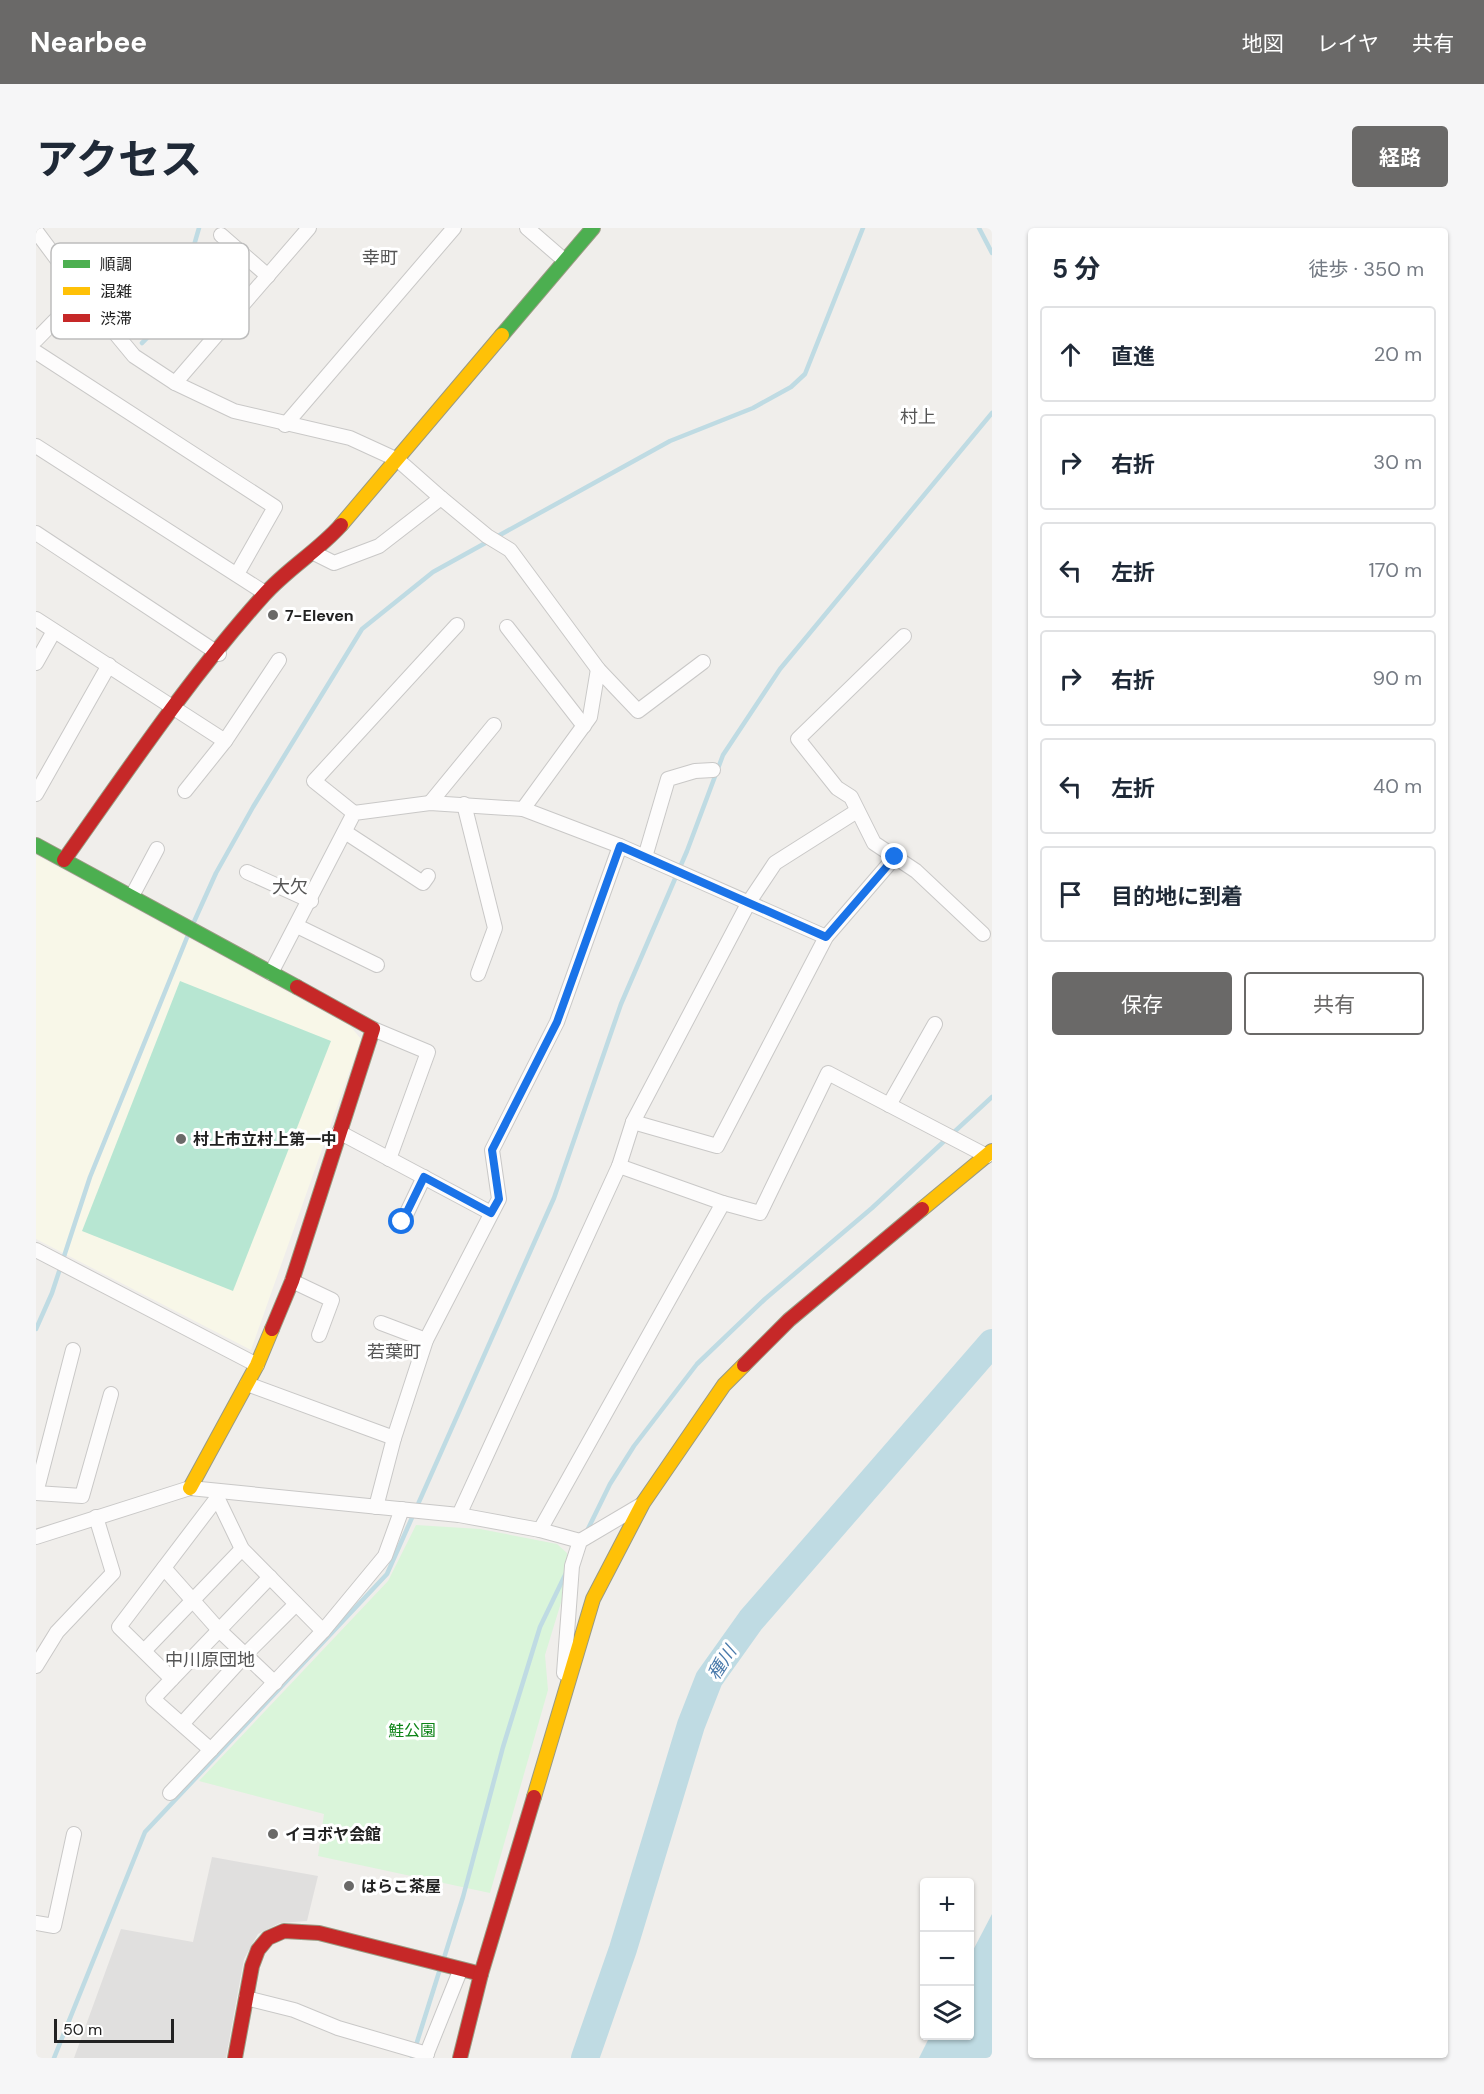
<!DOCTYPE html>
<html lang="ja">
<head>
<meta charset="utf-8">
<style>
	:root { --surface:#fff; --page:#f6f6f7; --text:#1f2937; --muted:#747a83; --line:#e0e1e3; --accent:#6a6968 }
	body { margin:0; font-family:"DM Sans","Noto Sans JP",sans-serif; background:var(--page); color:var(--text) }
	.controls { position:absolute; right:18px; bottom:18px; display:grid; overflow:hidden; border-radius:6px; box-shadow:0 2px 4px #0004 }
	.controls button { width:54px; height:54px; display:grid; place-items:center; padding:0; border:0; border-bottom:2px solid var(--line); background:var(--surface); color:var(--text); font:30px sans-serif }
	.scale { position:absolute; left:18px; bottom:15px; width:120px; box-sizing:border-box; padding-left:6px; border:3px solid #222; border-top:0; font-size:16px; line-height:21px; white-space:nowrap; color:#222; -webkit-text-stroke:4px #fff; paint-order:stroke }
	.stop { position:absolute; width:18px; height:18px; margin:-14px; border:4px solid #1a73e8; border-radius:50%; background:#fff }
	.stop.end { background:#1a73e8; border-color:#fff; box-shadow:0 2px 6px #0008 }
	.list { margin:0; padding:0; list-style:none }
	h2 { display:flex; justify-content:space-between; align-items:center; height:78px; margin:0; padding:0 24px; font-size:26px }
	h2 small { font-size:20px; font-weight:400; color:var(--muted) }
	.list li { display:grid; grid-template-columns:39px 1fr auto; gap:18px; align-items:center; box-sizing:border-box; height:96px; margin:0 12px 12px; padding:0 12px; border:2px solid var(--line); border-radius:6px }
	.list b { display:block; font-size:22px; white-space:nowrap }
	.list em { font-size:20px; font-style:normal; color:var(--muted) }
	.actions { display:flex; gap:12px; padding:18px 24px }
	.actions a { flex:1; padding:14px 0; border:2px solid var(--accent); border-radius:6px; text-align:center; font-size:21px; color:var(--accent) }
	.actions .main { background:var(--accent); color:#fff }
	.icon { flex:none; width:33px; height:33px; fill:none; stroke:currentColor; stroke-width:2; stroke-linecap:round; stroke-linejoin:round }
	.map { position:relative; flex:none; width:956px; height:1830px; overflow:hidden; border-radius:6px }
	header { display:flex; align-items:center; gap:36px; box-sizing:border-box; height:84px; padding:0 30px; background:var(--accent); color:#fff }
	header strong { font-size:28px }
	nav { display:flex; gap:33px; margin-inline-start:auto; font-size:21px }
	.intro { display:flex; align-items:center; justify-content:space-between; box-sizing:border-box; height:144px; padding:0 36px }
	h1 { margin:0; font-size:42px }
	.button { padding:15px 27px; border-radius:6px; background:var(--accent); color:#fff; font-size:21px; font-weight:700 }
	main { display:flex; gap:36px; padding:0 36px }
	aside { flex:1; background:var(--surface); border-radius:6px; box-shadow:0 2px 4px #0004 }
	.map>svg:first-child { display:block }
</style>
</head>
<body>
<header>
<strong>Nearbee</strong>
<nav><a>地図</a><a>レイヤ</a><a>共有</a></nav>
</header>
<div class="intro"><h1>アクセス</h1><a class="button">経路</a></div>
<main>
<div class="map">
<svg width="956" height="1830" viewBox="0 0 956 1830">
	<rect width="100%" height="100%" fill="#f0eeeb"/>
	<!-- education -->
	<path fill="#f8f7e8" d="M 0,627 L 314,798 L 325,811 L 215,1122 L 0,1011 Z"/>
	<!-- park -->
	<path fill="#daf5da" d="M 380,1297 L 444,1301 L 521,1316 L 531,1325 L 531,1355 L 509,1427 L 512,1462 L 454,1665 L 282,1628 L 288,1586 L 163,1553 L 352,1353 Z"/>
	<!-- pitch -->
	<path fill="#b7e6d2" d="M 144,753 L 295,813 L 197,1063 L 46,1003 Z"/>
	<!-- parking -->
	<path fill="#e0dfde" d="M 176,1629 L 282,1648 L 271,1693 L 244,1695 L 222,1706 L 208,1731 L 190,1830 L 38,1830 L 85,1701 L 157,1714 Z"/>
	<!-- water -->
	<path fill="#bfdbe3" d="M 956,1686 L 956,1830 L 883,1830 L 894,1808 L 934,1808 L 934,1728 Z"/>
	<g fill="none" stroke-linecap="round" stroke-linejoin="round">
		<!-- stream -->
		<g stroke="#bfdbe3" stroke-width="4.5">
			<path d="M 943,0 L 956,25"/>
			<path d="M 106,115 C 142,82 150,44 163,0"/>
			<path d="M 157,696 L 180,645 L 217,579 L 326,401 L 397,344 L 634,213 L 717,180 L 755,159 L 769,146 L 827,0"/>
			<path d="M 0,1101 L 16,1065 L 54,949 L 152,707"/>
			<path d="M 550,1305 L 574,1256 L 598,1218 L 661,1136 L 729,1071 L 836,980 L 956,869"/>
			<path d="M 408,1730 L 427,1669 L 467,1519 L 504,1399 L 530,1345"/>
			<path d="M 18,1830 L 109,1604 L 351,1346 L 518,970 L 585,776 L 651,623 L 687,527 L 744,441 L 956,185"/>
			<path d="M 376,1830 L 404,1741"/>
		</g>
		<!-- river -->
		<path stroke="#bfdbe3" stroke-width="28" d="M 549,1830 L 587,1721 L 655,1497 L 673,1451 L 715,1392 L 956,1115"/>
		<defs>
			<g id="street">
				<path d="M 491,0 L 528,32"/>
				<path d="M 0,3 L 46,65 L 98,128 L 139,155 L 198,183 L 314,210 L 362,232 L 405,270 L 343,318 L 298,335 L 278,325"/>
				<path d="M 185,7 L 232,48"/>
				<path d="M 0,112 L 46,65"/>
				<path d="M 0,124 L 239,279 L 201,346"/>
				<path d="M 139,155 L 273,0"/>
				<path d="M 249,197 L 418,0"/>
				<path d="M 0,218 L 229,365"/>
				<path d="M 405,270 L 451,308 L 474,322 L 562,441"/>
				<path d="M 0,305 L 183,426"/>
				<path d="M 0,391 L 189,513 L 243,432"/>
				<path d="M 471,399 L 548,498"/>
				<path d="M 868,408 L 762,511 L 801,560 L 815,569 L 838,615 L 880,643 L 947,706"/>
				<path d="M 0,435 L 18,403"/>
				<path d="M 149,563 L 189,513"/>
				<path d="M 0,566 L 73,437"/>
				<path d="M 394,575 L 458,497"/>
				<path d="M 428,576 L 459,700 L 442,746"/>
				<path d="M 487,581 L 554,489 L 562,441 L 602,483 L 667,434"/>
				<path d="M 318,585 L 278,553 L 421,397"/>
				<path d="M 309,604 L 387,655 L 392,648"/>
				<path d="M 609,629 L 632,551 L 659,543 L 677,542"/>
				<path d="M 211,644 L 275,673"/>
				<path d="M 96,668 L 121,621"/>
				<path d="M 261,698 L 341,737"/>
				<path d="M 235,745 L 318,585 L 394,575 L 487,581 L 584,618 L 790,709"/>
				<path d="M 337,801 L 392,824 L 353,931"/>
				<path d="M 853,877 L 899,796"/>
				<path d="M 597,894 L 681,918 L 790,709 L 859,629"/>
				<path d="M 303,904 L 455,985"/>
				<path d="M 583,938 L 687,975"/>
				<path d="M 366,995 L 388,949"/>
				<path d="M 0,1022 L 221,1137"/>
				<path d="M 256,1053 L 296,1072 L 283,1107"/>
				<path d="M 345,1095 L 390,1112"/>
				<path d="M 211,1156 L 358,1210"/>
				<path d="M 0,1265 L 46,1268 L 75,1166"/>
				<path d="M 0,1265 L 37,1122"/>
				<path d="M 179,1265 L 206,1321 L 287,1403"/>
				<path d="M 181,1270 L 83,1399 L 136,1451 L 234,1349"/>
				<path d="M 340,1279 L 358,1210 L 390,1112 L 463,971 L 456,922 L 521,794 L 584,618"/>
				<path d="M 423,1287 L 583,938 L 597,894 L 713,674 L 739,635 L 821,583"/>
				<path d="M 504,1302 L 687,975 L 724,985 L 792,845 L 951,928"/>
				<path d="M 0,1309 L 154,1260 L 423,1287 L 504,1302 L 544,1313"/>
				<path d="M 128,1340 L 183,1402 L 239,1455"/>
				<path d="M 108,1423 L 206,1321"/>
				<path d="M 0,1438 L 21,1404 L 77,1345 L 60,1289"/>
				<path d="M 528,1445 L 536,1338 L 544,1313 L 605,1277"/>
				<path d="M 136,1451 L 117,1471 L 175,1522"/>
				<path d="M 146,1496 L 209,1427 L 260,1376"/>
				<path d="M 134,1565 L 287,1403 L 349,1328 L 366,1281"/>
				<path d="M 0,1695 L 18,1698 L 38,1606"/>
				<path d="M 210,1770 L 258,1782 L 302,1800 L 391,1826"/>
				<path d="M 389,1830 L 424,1743"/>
			</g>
			<g id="fast">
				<path d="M 466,107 L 557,0"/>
				<path d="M 0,617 L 261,759"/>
			</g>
			<g id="slow">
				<path d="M 305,297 L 466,107"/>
				<path d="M 886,981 L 956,923"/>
				<path d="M 154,1260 L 221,1137 L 236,1101"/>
				<path d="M 498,1569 L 557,1371 L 607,1275 L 688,1157 L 708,1137"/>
			</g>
			<g id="jam">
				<path d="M 28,632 C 92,542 154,449 228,367 C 251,341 282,323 305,297"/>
				<path d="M 236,1101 L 256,1053 L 337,801 L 261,759"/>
				<path d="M 708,1137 L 753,1092 L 886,981"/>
				<path d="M 199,1830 L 216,1738 L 222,1722 L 232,1710 L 248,1703 L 283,1705 L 445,1746"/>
				<path d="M 424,1830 L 445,1746 L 498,1569"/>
			</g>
		</defs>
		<!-- street casing -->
		<use href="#street" stroke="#c9c8c7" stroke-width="16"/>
		<!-- fast casing -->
		<use href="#fast" stroke="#999a82" stroke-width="16"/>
		<!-- slow casing -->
		<use href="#slow" stroke="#999a82" stroke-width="16"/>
		<!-- jam casing -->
		<use href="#jam" stroke="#999a82" stroke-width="16"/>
		<!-- street -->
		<use href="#street" stroke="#fdfcfc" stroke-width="14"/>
		<!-- fast -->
		<use href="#fast" stroke="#4caf50" stroke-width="14"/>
		<!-- slow -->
		<use href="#slow" stroke="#ffc107" stroke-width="14"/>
		<!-- jam -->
		<use href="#jam" stroke="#c62828" stroke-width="14"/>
	</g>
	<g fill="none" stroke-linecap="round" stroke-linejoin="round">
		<!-- route -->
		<path stroke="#1a73e8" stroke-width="8" d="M 366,994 L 388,949 L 455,985 L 463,971 L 456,922 L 521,794 L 584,618 L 790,709 L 859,629"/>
	</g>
	<!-- markers -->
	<g fill="#6a6968" stroke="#fff" stroke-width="2">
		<circle cx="237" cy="387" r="6"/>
		<circle cx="145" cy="911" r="6"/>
		<circle cx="237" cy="1606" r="6"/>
		<circle cx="313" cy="1658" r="6"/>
	</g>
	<g text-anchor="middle" stroke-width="6" stroke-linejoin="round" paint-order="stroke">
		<!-- poi labels -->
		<g font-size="16" font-weight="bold" fill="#222" stroke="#fff" text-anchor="start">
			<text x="249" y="393">7-Eleven</text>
			<text x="157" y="917">村上市立村上第一中</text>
			<text x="249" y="1612">イヨボヤ会館</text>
			<text x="325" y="1664">はらこ茶屋</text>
		</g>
		<!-- park labels -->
		<g font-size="16" fill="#0c8416" stroke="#fff">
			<text x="376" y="1508">鮭公園</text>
		</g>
		<!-- neighbourhood labels -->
		<g font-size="18" fill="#555" stroke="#fff">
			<text x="344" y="36">幸町</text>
			<text x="882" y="195">村上</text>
			<text x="254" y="665">大欠</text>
			<text x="358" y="1130">若葉町</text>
			<text x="174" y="1438">中川原団地</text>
		</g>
		<!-- water labels -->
		<g font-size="18" font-style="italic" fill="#4a7aab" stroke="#fff">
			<text transform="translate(686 1435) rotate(-57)" y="6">種川</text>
		</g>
	</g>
	<!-- legend -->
	<rect x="15" y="15" width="198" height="96" rx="9" fill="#fff" stroke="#bdbdbd" stroke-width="1.5"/>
	<rect x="27" y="32" width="27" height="8" fill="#4caf50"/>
	<rect x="27" y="59" width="27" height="8" fill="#ffc107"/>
	<rect x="27" y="86" width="27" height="8" fill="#c62828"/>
	<g font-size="16" fill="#222">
		<text x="64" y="42">順調</text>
		<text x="64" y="69">混雑</text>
		<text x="64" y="96">渋滞</text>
	</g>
</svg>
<div class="controls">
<button>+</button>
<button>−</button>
<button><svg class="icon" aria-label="layers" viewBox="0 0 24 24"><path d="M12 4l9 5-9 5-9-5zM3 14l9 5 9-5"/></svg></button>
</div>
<div class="scale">50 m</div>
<div class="stop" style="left:366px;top:994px"></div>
<div class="stop end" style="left:859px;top:629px"></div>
</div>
<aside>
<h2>5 分<small>徒歩 · 350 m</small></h2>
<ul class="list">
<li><svg class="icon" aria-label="ahead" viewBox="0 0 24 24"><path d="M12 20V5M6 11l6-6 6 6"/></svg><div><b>直進</b></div><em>20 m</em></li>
<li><svg class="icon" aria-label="right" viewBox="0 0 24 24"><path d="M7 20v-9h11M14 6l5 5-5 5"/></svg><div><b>右折</b></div><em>30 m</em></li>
<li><svg class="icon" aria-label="left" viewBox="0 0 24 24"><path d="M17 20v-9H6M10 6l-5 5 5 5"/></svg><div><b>左折</b></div><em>170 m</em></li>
<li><svg class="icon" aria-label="right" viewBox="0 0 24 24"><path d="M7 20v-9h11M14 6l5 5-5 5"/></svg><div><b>右折</b></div><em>90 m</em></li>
<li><svg class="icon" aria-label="left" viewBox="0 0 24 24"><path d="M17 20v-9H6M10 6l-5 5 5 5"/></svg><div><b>左折</b></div><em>40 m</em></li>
<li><svg class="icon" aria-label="arrive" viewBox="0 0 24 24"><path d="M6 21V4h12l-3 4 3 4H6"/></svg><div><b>目的地に到着</b></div></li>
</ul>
<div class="actions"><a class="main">保存</a><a>共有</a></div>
</aside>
</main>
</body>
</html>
